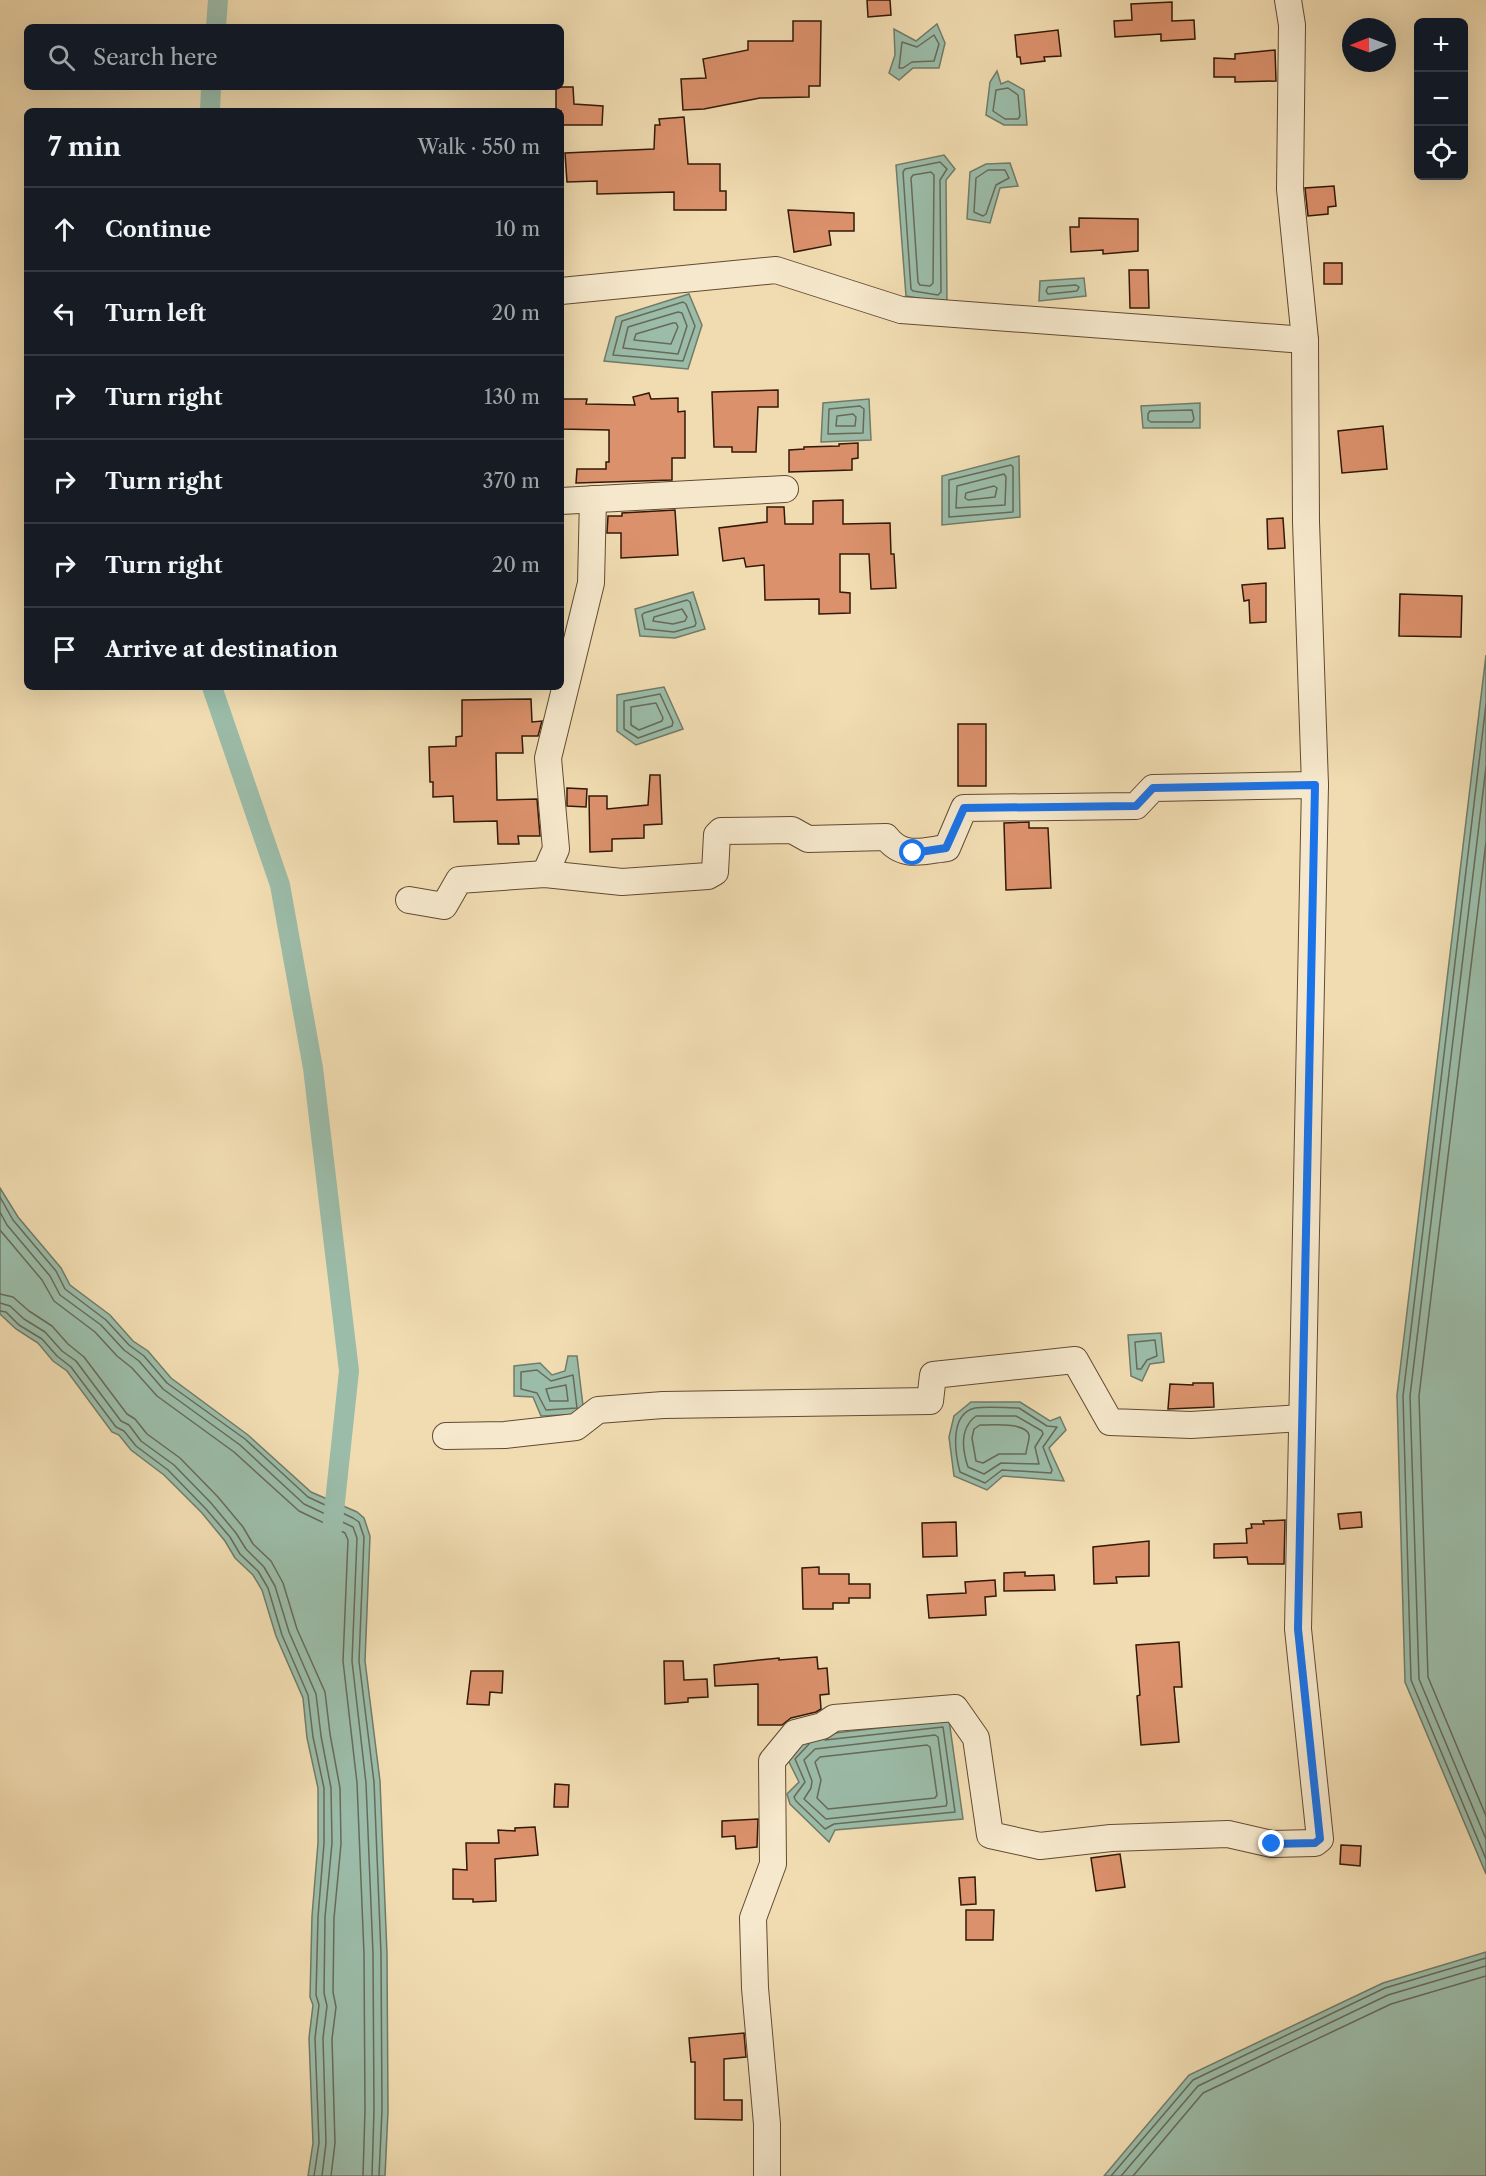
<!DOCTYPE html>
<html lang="en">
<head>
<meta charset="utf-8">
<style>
	:root { --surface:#171b24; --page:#20242c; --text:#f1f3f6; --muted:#9ea1a6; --line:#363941 }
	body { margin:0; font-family:"Libre Caslon Text",serif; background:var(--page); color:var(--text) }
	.controls { position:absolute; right:18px; top:18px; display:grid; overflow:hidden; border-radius:9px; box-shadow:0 6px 24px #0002 }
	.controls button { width:54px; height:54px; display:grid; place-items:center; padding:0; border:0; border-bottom:2px solid var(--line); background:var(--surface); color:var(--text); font:30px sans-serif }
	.compass { position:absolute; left:1342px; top:18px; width:54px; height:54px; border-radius:50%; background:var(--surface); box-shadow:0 6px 24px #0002; rotate:269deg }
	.stop { position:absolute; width:18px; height:18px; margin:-14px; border:4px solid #1a73e8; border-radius:50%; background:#fff }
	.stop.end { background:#1a73e8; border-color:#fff; box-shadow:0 2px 6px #0008 }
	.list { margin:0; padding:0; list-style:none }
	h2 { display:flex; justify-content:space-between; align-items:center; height:78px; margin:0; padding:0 24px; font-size:26px }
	h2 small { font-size:20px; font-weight:400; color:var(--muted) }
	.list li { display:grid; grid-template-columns:39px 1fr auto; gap:18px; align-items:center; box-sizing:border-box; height:84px; padding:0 24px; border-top:2px solid var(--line) }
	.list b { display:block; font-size:22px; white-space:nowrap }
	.list em { font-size:20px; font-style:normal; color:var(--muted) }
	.icon { flex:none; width:33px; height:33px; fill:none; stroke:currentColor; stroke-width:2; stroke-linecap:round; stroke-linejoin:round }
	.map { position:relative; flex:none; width:1486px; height:2176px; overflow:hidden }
	.search { position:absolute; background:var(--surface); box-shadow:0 6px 24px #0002; left:24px; top:24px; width:540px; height:66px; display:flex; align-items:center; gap:15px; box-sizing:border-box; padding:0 21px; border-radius:9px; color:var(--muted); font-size:22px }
	.panel { position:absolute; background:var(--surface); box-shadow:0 6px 24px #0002; left:24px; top:108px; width:540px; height:582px; border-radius:9px }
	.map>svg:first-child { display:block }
</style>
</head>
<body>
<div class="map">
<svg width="1486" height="2176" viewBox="0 0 1486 2176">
	<rect width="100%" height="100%" fill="#f1dcb1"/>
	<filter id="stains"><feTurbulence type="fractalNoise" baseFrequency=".00333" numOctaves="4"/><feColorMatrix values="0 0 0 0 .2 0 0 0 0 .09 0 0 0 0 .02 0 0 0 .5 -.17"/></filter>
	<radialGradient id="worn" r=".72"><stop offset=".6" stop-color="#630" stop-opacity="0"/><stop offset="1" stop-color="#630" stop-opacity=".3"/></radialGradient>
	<!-- water -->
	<g fill="#9bbca9" stroke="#717b68" stroke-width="1.5">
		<path d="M 937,24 L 945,43 L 939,68 L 913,68 L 899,80 L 889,73 L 895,55 L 894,29 L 916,41 Z"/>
		<path d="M 997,71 L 1001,84 L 1008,81 L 1024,90 L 1027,125 L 1004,125 L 986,115 L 990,82 Z"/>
		<path d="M 944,155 L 955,169 L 946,180 L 947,303 L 906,296 L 896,165 Z"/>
		<path d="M 1010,163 L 1018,186 L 1000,188 L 990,223 L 967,219 L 970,172 L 986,164 Z"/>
		<path d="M 1084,278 L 1086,296 L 1039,301 L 1040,281 Z"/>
		<path d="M 689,294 L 702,325 L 688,369 L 604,361 L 616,317 Z"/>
		<path d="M 869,399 L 871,440 L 821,442 L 823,403 Z"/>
		<path d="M 1200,403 L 1200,428 L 1143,428 L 1141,406 Z"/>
		<path d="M 1019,456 L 1020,517 L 942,525 L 942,476 Z"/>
		<path d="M 693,592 L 705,629 L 675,638 L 640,636 L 635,609 Z"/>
		<path d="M 1486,655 L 1486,1874 L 1405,1682 L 1397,1395 Z"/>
		<path d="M 664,687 L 683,729 L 636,745 L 617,731 L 617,695 Z"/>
		<path d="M 0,1188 L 18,1217 L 61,1268 L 70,1285 L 110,1315 L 133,1341 L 148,1351 L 171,1378 L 248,1435 L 311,1492 L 357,1512 L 364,1518 L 370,1536 L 365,1661 L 380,1781 L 387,1954 L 388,2111 L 385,2176 L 308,2176 L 313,2143 L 309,2038 L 313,2005 L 310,1997 L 312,1916 L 318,1843 L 318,1788 L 307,1738 L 303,1698 L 276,1636 L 262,1590 L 253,1575 L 235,1558 L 225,1541 L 202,1513 L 164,1475 L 131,1450 L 119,1435 L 112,1432 L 67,1371 L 53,1361 L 38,1343 L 16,1329 L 0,1314 Z"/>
		<path d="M 1161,1333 L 1164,1362 L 1150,1364 L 1142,1381 L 1131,1376 L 1128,1335 Z"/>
		<path d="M 568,1356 L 577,1356 L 584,1414 L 541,1416 L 533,1397 L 514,1396 L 514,1366 L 540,1363 L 552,1375 L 565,1371 Z"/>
		<path d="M 971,1402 L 1020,1402 L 1050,1421 L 1060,1417 L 1066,1430 L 1049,1448 L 1064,1481 L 1003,1476 L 987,1490 L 954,1476 L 949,1437 L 954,1416 Z"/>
		<path d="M 949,1720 L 963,1819 L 835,1830 L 829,1842 L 790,1804 L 787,1794 L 799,1782 L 787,1758 L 809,1736 Z"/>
		<path d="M 1486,1952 L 1486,2176 L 1104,2176 L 1189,2075 L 1383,1983 Z"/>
	</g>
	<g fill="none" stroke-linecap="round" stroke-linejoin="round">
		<!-- shore -->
		<g stroke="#676a58" stroke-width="1.5">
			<path d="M 934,35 L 939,44 L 934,61 L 912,62 L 903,68 L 899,68 L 902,42 L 917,47 Z"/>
			<path d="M 1008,88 L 1018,95 L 1020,116 L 1018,119 L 1005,119 L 993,111 L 996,90 Z"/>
			<path d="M 940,162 L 947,169 L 940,180 L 941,292 L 938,295 L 913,291 L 911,289 L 903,172 L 905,169 Z"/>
			<path d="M 988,170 L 1005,170 L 1009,178 L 996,185 L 986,214 L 983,216 L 974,212 L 976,178 Z"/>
			<path d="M 931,172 L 934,175 L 933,283 L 930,286 L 920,285 L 918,282 L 911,178 L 913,175 Z"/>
			<path d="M 1076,285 L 1079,287 L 1077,291 L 1048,294 L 1046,291 L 1048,287 Z"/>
			<path d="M 683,302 L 686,304 L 695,326 L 683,361 L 613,355 L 622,321 Z"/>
			<path d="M 678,312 L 682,313 L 687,326 L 678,354 L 623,348 L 628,327 Z"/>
			<path d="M 673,323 L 676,323 L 678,327 L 671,344 L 634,340 L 636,334 Z"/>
			<path d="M 860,406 L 864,409 L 863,433 L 828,434 L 829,409 Z"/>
			<path d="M 1192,410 L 1194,419 L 1192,422 L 1151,422 L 1148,420 L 1148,414 L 1150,411 Z"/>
			<path d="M 853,414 L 856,417 L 855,426 L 836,426 L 837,416 Z"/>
			<path d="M 1011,465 L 1013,467 L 1013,512 L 949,517 L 949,480 Z"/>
			<path d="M 1004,474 L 1006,477 L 1005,505 L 956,508 L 957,486 Z"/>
			<path d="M 994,486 L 997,488 L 995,497 L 968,500 L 965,498 L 966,493 Z"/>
			<path d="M 687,600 L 690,602 L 696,623 L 695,626 L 674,632 L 645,629 L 642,615 L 644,613 Z"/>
			<path d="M 682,609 L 687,617 L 685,621 L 673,624 L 653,621 L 654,617 Z"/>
			<path d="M 660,694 L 673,722 L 672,726 L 638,738 L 624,729 L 624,701 Z"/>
			<path d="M 656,703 L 663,718 L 662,721 L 639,730 L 631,725 L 631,707 Z"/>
			<path d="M 1486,704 L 1403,1396 L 1411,1680 L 1486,1859"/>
			<path d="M 1486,767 L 1410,1396 L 1419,1679 L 1486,1839"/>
			<path d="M 1486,842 L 1419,1396 L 1428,1677 L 1486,1816"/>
			<path d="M 0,1197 L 13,1220 L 56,1271 L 65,1289 L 106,1320 L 129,1345 L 144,1356 L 167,1383 L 245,1439 L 308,1497 L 353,1518 L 359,1522 L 364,1537 L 359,1661 L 374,1782 L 381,1954 L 382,2110 L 379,2176"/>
			<path d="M 0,1212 L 7,1225 L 50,1276 L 60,1295 L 101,1325 L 124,1350 L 139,1361 L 163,1389 L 240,1445 L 304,1504 L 353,1527 L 357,1538 L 352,1661 L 366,1783 L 373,1954 L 374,2110 L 372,2176"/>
			<path d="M 0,1230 L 42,1280 L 54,1301 L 95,1332 L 117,1356 L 132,1368 L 157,1396 L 234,1452 L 299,1511 L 345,1533 L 348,1540 L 343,1661 L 357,1783 L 364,1954 L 365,2110 L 363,2176"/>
			<path d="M 0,1294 L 13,1297 L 29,1311 L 52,1326 L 68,1344 L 84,1357 L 127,1414 L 135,1419 L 147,1434 L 180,1458 L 218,1497 L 243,1527 L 253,1544 L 271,1561 L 283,1583 L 297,1629 L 325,1692 L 330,1734 L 340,1788 L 341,1844 L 334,1918 L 333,1992 L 336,2007 L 332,2039 L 335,2143 L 331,2176"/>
			<path d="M 0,1303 L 10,1306 L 24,1319 L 45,1332 L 62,1351 L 76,1361 L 121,1421 L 129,1425 L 141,1441 L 174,1465 L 211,1503 L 236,1533 L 246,1549 L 264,1567 L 275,1586 L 289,1632 L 316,1694 L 321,1736 L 331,1788 L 332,1843 L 325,1917 L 324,1993 L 327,2006 L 323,2038 L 326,2143 L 322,2176"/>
			<path d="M 0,1311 L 6,1312 L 19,1325 L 42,1339 L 57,1356 L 71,1367 L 116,1427 L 124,1431 L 136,1446 L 168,1470 L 206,1509 L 230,1537 L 240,1554 L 258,1571 L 268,1588 L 282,1635 L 308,1695 L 313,1737 L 324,1788 L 324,1843 L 318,1917 L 316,1995 L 319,2005 L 315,2038 L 319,2143 L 314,2176"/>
			<path d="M 1155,1340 L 1157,1356 L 1147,1360 L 1141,1369 L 1137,1369 L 1135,1342 Z"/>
			<path d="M 537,1370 L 551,1381 L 573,1375 L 577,1408 L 546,1410 L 537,1393 L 521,1389 L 521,1372 Z"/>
			<path d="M 566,1385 L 568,1401 L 550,1401 L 546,1389 Z"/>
			<path d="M 1019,1408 L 1047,1426 L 1057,1427 L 1043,1447 L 1052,1470 L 1051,1473 L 1002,1470 L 985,1483 L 960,1472 C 955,1453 949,1414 975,1408 C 988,1406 1006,1408 1019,1408 Z"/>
			<path d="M 976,1416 L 1016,1416 L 1042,1431 L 1043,1434 L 1035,1447 L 1039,1464 L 1001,1463 L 984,1474 L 968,1467 C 962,1449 960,1428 976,1416 Z"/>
			<path d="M 980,1425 C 990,1425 1026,1422 1029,1435 C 1030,1439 1026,1449 1026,1454 L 999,1454 L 983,1463 L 976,1461 L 972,1438 L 974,1429 Z"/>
			<path d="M 935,1735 L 938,1737 L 947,1803 L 946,1806 L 826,1819 L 804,1799 L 811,1788 L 812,1781 L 804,1760 L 815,1749 Z"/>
			<path d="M 809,1744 L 795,1759 L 805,1782 L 794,1797 L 796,1801 L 825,1829 L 834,1824 L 955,1812 L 943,1727 L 825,1740"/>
			<path d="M 927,1745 L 930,1747 L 937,1795 L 935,1798 L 828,1809 L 817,1798 L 821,1780 L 815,1762 L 820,1757 Z"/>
			<path d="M 1111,2176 L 1193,2080 L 1385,1988 L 1486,1958"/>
			<path d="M 1121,2176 L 1198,2086 L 1388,1995 L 1486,1966"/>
			<path d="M 1133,2176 L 1203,2093 L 1391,2004 L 1486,1976"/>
		</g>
		<!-- canal -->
		<g stroke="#9bbca9" stroke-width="20">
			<path d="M 216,27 L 218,0"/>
			<path d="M 210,111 L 211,87"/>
			<path d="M 212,687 L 280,885 L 313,1068 L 349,1371 L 332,1530"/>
		</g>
	</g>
	<!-- building -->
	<g fill="#db916c" stroke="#331907" stroke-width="1.5">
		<path d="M 867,0 L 890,0 L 891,15 L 868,17 Z"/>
		<path d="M 1172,2 L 1172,21 L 1194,20 L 1195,39 L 1161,41 L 1161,34 L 1115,37 L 1114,21 L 1132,20 L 1131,4 Z"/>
		<path d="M 793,21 L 821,21 L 820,86 L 809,86 L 809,97 L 760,98 L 704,109 L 683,110 L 681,79 L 706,78 L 703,59 L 748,50 L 748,41 L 793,41 Z"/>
		<path d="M 1058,30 L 1061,56 L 1044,57 L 1045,61 L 1021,64 L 1020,57 L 1017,57 L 1015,35 Z"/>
		<path d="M 1275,50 L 1276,81 L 1235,82 L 1235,77 L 1214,77 L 1214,58 L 1235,59 L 1235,54 Z"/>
		<path d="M 556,87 L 573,87 L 574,104 L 603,106 L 602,125 L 561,125 L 561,111 L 556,111 Z"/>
		<path d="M 684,117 L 688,164 L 720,164 L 720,191 L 726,191 L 726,210 L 674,210 L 674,192 L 597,194 L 597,181 L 567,182 L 565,153 L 654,149 L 655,125 L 660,125 L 659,119 Z"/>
		<path d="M 1334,186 L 1336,206 L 1328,207 L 1328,214 L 1308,216 L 1305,188 Z"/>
		<path d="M 788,210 L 854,213 L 854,231 L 829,231 L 831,245 L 794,252 Z"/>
		<path d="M 1079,218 L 1138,219 L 1138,251 L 1103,254 L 1103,250 L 1071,252 L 1070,227 L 1079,227 Z"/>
		<rect x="1324" y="263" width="18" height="21"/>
		<path d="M 1129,270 L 1148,270 L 1149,308 L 1130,308 Z"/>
		<path d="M 778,390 L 778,407 L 758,407 L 756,452 L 732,452 L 732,447 L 714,447 L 712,392 Z"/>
		<path d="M 649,393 L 651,399 L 678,398 L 678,412 L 685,411 L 685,458 L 672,458 L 672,480 L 576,483 L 577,469 L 606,469 L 606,462 L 609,462 L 609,430 L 561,429 L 561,399 L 587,399 L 586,404 L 635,405 L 633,397 Z"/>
		<path d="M 1383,426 L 1387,469 L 1342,473 L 1338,431 Z"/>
		<path d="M 858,443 L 858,458 L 852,459 L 852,470 L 789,472 L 789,450 L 804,449 L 804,447 L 839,446 L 839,444 Z"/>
		<path d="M 843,500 L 843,524 L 890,523 L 891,554 L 894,554 L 896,588 L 871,589 L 869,554 L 840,554 L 840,592 L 850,593 L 850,613 L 819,614 L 819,599 L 765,600 L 764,565 L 746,567 L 744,558 L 723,561 L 719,528 L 767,522 L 767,507 L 784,507 L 785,524 L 813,524 L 813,501 Z"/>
		<path d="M 675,510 L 678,555 L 621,558 L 621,533 L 607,533 L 608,516 L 622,516 L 622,513 Z"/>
		<path d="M 1283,518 L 1285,548 L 1268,549 L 1267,519 Z"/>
		<path d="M 1266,583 L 1266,622 L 1250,623 L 1249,600 L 1244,601 L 1242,585 Z"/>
		<path d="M 1400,594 L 1462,596 L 1461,637 L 1399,636 Z"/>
		<path d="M 531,699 L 532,722 L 542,721 L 538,736 L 522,736 L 523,753 L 496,753 L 497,800 L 537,799 L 540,836 L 518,836 L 519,844 L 498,844 L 497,821 L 454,822 L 453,796 L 433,797 L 433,782 L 430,782 L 429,747 L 456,746 L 456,737 L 462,736 L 462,700 Z"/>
		<rect x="958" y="724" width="28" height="62"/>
		<path d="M 650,775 L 660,775 L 662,824 L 644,825 L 644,838 L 612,839 L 612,851 L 590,852 L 589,796 L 607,796 L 607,809 L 648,805 Z"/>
		<path d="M 567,788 L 587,789 L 586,807 L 567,806 Z"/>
		<path d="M 1029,822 L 1029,828 L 1048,828 L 1051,888 L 1006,890 L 1004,823 Z"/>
		<path d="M 1193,1383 L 1213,1383 L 1214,1407 L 1168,1409 L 1170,1384 L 1193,1385 Z"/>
		<path d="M 1361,1512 L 1362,1527 L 1340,1529 L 1338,1514 Z"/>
		<path d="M 1285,1520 L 1284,1564 L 1248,1564 L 1247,1557 L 1214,1558 L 1214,1544 L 1247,1543 L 1246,1529 L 1252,1528 L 1251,1524 L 1264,1524 L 1263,1521 Z"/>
		<path d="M 956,1522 L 957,1556 L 923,1557 L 922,1523 Z"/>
		<path d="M 1149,1541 L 1149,1576 L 1116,1577 L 1117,1583 L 1094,1584 L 1093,1547 Z"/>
		<path d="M 819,1567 L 819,1574 L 849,1574 L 849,1584 L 870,1584 L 870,1598 L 849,1598 L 849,1603 L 833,1603 L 833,1609 L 803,1609 L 802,1568 Z"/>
		<path d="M 1025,1572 L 1025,1576 L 1054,1575 L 1055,1590 L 1004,1591 L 1004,1573 Z"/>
		<path d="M 995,1580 L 996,1596 L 985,1597 L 986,1615 L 929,1618 L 927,1595 L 966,1593 L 965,1582 Z"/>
		<path d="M 1179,1642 L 1182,1687 L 1174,1687 L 1179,1742 L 1141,1745 L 1137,1696 L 1140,1695 L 1136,1645 Z"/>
		<path d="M 817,1657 L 818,1669 L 827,1668 L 829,1694 L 820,1695 L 821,1709 L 816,1712 L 791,1718 L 782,1725 L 758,1725 L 758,1684 L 715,1686 L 714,1665 L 779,1658 L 779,1660 Z"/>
		<path d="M 664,1661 L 683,1661 L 684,1680 L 707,1679 L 708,1697 L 688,1698 L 688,1702 L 665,1704 Z"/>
		<path d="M 471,1671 L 503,1671 L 502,1693 L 490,1692 L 489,1705 L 467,1704 Z"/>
		<path d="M 555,1784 L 569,1785 L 568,1807 L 554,1807 Z"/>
		<path d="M 758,1819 L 757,1847 L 736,1849 L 735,1836 L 722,1837 L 722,1821 Z"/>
		<path d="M 535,1827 L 538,1855 L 495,1859 L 496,1901 L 473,1902 L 473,1899 L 453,1899 L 453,1869 L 467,1870 L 466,1843 L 499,1843 L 498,1830 L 515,1831 L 515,1828 Z"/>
		<path d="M 1341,1845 L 1361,1846 L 1360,1866 L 1340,1864 Z"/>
		<path d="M 1120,1854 L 1125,1887 L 1096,1891 L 1091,1858 Z"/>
		<path d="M 975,1877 L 976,1904 L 961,1905 L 959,1878 Z"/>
		<path d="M 966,1910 L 994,1910 L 993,1940 L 966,1940 Z"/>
		<path d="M 744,2033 L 746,2057 L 724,2059 L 724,2100 L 742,2100 L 742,2120 L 695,2119 L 695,2062 L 691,2062 L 689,2038 Z"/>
	</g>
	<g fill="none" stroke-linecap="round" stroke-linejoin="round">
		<defs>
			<g id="minor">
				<path d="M 561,291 L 776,270 L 901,310 L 1305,340"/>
				<path d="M 561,501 L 785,489"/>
				<path d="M 545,874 L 556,849 L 548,758 L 591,583 L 593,499"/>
				<path d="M 409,900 L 444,906 L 459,880 L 545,874 L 622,882 L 708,876 L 715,872 L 717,835 L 721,831 L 792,830 L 808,839 L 886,837 C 903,859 922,851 947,848 L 964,808 L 1136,806 L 1153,788 L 1315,785"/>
				<path d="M 446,1436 L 505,1435 L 576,1427 L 598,1410 L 663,1405 L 930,1401 L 933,1375 L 1075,1360 L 1110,1422 L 1191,1425 L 1302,1418"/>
				<path d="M 767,2176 L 767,2124 L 755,1988 L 753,1918 L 773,1864 L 772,1761 L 795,1733 L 822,1726 L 834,1718 L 955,1708 L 976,1738 L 990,1835 L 1040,1846 L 1111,1838 L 1228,1834 L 1272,1844 L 1315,1843 L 1320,1839 L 1298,1629 L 1315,785 L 1306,522 L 1305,340 L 1290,189 L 1292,25 L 1288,0"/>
			</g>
		</defs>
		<!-- minor casing -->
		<use href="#minor" stroke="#624a32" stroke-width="28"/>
		<!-- minor -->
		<use href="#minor" stroke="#f6e8cc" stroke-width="26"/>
	</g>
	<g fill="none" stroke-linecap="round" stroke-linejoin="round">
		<!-- route -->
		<path stroke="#1a73e8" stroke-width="8" d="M 913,853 L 946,848 L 964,808 L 1136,806 L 1153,788 L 1315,785 L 1298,1629 L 1320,1839 L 1315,1843 L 1272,1844"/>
	</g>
	<rect width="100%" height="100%" filter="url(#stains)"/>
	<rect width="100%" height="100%" fill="url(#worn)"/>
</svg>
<div class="controls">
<button>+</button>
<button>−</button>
<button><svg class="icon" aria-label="locate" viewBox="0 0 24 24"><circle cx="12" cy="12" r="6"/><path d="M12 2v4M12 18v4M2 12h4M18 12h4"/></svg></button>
</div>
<svg class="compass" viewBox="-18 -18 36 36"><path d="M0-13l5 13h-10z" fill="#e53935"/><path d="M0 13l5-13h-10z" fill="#9ea1a6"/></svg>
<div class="stop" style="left:913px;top:853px"></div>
<div class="stop end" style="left:1272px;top:1844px"></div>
<div class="search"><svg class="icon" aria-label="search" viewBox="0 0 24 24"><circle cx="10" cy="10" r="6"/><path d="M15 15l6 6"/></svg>Search here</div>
<section class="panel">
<h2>7 min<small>Walk · 550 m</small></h2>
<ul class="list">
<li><svg class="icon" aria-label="ahead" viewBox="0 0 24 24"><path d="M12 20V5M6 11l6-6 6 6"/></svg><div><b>Continue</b></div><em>10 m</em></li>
<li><svg class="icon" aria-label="left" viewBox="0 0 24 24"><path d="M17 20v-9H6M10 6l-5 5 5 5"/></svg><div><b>Turn left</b></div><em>20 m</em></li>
<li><svg class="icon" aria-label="right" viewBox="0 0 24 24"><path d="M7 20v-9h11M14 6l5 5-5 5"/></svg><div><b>Turn right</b></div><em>130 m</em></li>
<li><svg class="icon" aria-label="right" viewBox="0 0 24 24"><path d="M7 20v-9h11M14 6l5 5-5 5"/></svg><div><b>Turn right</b></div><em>370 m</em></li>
<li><svg class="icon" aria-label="right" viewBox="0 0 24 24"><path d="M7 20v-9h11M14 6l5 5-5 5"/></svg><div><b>Turn right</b></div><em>20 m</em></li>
<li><svg class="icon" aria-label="arrive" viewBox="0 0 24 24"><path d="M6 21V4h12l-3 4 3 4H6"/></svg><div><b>Arrive at destination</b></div></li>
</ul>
</section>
</div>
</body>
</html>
